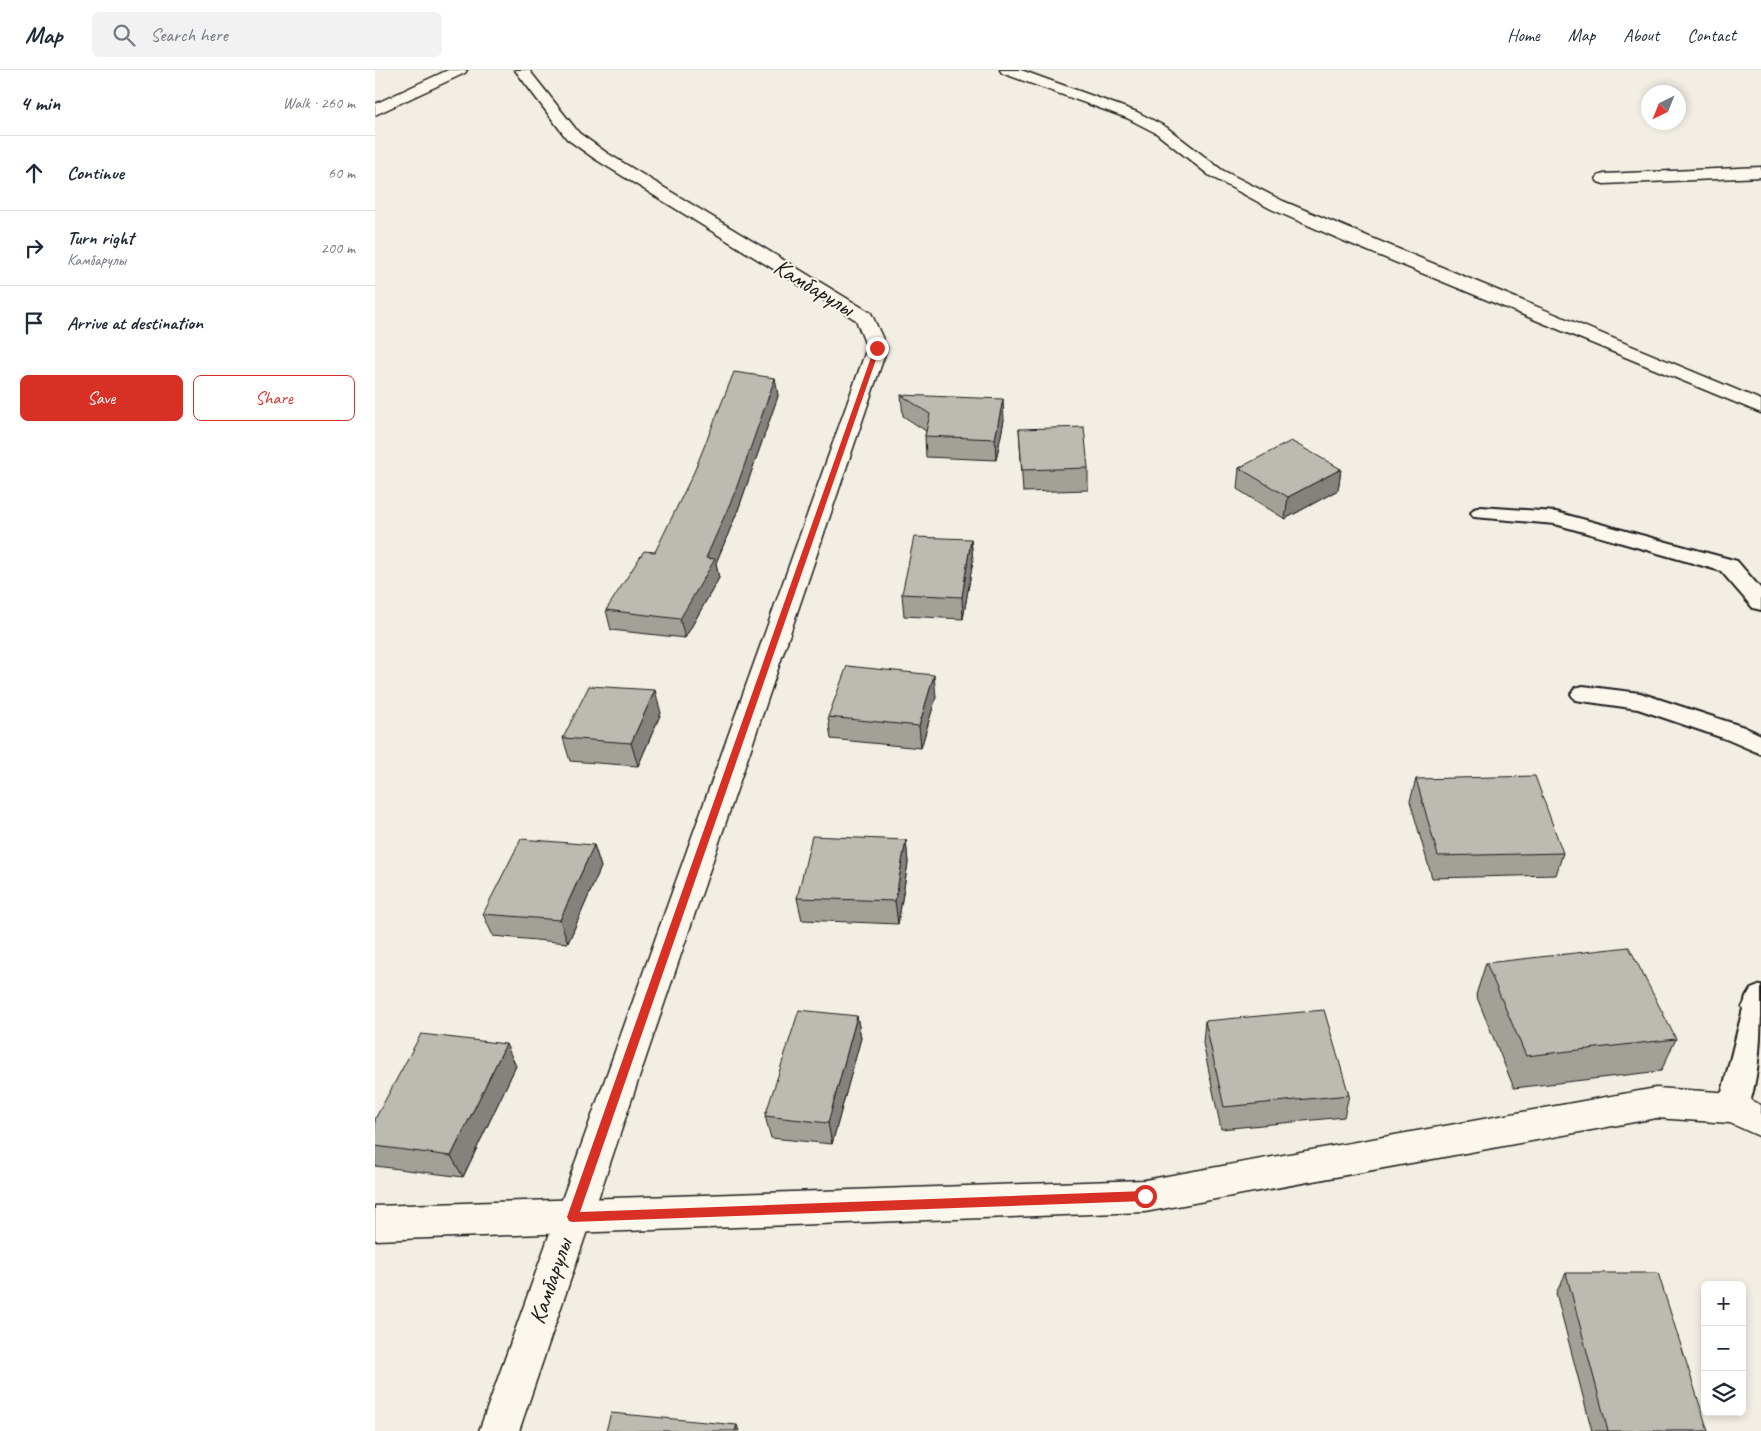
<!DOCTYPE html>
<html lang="en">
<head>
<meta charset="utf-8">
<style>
	:root { --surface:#fff; --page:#f2f2f3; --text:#1f2937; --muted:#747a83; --line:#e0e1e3; --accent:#d93025 }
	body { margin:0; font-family:Caveat,sans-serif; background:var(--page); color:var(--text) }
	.controls { position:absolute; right:15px; bottom:15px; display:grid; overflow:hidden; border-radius:8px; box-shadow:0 2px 8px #0003 }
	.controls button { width:45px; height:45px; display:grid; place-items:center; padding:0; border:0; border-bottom:1px solid var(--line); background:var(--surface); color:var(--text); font:25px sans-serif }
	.compass { position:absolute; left:1266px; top:15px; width:45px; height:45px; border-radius:50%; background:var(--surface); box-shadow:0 2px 8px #0003; rotate:223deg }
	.stop { position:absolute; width:15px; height:15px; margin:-11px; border:4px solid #d93025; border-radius:50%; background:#fff }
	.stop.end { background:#d93025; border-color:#fff; box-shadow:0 1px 5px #0008 }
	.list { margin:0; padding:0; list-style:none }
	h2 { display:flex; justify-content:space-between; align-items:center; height:65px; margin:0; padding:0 20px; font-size:21px }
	h2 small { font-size:16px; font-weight:400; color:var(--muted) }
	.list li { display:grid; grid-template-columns:32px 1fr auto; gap:15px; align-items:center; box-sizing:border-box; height:75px; padding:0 20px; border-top:1px solid var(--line) }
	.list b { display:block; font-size:19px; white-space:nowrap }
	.list p { margin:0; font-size:16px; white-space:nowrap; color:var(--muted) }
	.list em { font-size:16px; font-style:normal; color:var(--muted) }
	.actions { display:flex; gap:10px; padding:15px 20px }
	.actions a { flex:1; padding:11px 0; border:1px solid var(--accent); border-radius:8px; text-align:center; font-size:18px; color:var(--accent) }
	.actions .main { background:var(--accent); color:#fff }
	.icon { flex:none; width:28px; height:28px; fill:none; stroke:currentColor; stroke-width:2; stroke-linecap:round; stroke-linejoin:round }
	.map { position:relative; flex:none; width:1386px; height:1361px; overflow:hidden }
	header { display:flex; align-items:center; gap:30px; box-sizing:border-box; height:70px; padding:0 25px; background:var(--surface); border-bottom:1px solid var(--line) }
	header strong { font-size:24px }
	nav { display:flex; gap:28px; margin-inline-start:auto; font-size:18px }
	.search { width:350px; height:45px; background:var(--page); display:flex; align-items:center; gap:12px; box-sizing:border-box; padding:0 18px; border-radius:8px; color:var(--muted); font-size:19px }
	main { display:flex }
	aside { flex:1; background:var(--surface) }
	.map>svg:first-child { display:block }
</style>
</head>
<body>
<header>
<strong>Map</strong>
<div class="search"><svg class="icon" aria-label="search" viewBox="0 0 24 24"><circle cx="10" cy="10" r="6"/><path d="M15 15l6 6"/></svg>Search here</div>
<nav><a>Home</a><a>Map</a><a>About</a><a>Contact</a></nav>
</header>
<main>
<aside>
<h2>4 min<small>Walk · 260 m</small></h2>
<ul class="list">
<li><svg class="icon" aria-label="ahead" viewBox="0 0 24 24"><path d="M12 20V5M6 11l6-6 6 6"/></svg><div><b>Continue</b></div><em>60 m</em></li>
<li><svg class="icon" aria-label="right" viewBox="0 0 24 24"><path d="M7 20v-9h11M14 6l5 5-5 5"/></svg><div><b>Turn right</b><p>Камбарулы</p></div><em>200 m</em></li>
<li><svg class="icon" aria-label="arrive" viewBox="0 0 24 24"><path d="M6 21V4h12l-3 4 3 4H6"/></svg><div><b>Arrive at destination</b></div></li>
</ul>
<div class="actions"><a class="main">Save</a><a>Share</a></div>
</aside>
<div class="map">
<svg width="1386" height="1361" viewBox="0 0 1386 1361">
	<rect width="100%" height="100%" fill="#f2eee4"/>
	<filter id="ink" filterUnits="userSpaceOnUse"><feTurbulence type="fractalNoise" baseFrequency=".02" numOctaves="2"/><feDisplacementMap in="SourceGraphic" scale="10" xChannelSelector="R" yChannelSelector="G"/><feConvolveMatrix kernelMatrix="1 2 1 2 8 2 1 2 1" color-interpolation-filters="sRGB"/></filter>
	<g filter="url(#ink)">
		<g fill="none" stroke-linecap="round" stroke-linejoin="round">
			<defs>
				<g id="service">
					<path d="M 1106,437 L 1181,442 L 1362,491 L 1386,519 L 1386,540 L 1378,538 L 1346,501 L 1180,454 L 1099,447 L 1096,443 L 1099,439 Z"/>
					<path d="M 1208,616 L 1265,623 L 1369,657 L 1386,665 L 1386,684 L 1351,669 L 1263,639 L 1200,630 L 1196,624 L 1200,618 Z"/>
					<path d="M 1386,915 C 1386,959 1386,1006 1370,1048 L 1359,1052 L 1348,1048 L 1343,1038 L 1371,927 L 1376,919 Z"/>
				</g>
				<g id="minor">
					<path d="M 73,0 L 92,0 L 90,3 L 0,45 L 0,34 Z"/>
					<path d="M 625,0 L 646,0 L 762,42 L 791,57 L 847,100 L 908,131 L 1386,330 L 1386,343 L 969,171 L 896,139 L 835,106 L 781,63 L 752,48 L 627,3 Z"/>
					<path d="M 1386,97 L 1386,107 L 1229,114 L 1223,112 L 1221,109 L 1223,106 L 1229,104 Z"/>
					<path d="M 1386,923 L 1386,949 L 1383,950 L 1372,946 L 1367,937 L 1372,928 Z"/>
					<path d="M 1281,1018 L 1359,1023 L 1386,1035 L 1386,1067 L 1355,1053 L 1281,1048 L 770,1142 L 0,1170 L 0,1136 L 770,1110 Z"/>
				</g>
				<path id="tertiary" d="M 140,0 L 154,0 L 204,63 L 232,83 L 496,243 L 512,278 L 144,1361 L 104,1361 L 492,278 L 481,250 L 220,89 L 192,69 Z"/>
			</defs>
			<!-- service casing -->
			<use href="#service" stroke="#1c1c1c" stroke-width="4"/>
			<!-- minor casing -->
			<use href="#minor" stroke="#1c1c1c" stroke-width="3"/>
			<!-- tertiary casing -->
			<use href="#tertiary" stroke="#1c1c1c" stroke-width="3"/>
			<!-- service -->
			<use href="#service" fill="#fbf7ec" fill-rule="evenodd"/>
			<!-- minor -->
			<use href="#minor" fill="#fbf7ec" fill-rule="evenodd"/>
			<!-- tertiary -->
			<use href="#tertiary" fill="#fbf7ec" fill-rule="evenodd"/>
		</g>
		<!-- wall -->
		<g fill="#a3a098" stroke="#1c1c1c">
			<path d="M 400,308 L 403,326 L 363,440 L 341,493 L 344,508 L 310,568 L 236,560 L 231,540 L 280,482 Z"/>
			<path d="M 526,325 L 629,350 L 621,390 L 551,387 L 550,366 L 551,361 L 528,346 Z"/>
			<path d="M 644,359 L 713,398 L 713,420 L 648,422 Z"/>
			<path d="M 864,398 L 966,399 L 963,420 L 910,449 L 862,419 Z"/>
			<path d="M 596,469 L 598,491 L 588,549 L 529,546 L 527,524 Z"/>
			<path d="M 561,627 L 546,678 L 456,669 L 453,647 Z"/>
			<path d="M 286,643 L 263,696 L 195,691 L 188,668 Z"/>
			<path d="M 1041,709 L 1188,783 L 1181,805 L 1057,808 L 1035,731 Z"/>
			<path d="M 531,770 L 533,793 L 523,854 L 427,850 L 422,828 Z"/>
			<path d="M 219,775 L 226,797 L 193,873 L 118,866 L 108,844 Z"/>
			<path d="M 1111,893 L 1301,969 L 1286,1001 L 1139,1018 L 1101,925 Z"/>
			<path d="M 482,946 L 486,968 L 457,1074 L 396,1068 L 390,1046 Z"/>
			<path d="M 830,951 L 974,1025 L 969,1047 L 846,1059 L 828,973 Z"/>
			<path d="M 141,996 L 88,1107 L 0,1096 L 0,1049 Z"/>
			<path d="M 1191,1203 L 1333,1361 L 1217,1361 L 1181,1223 Z"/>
		</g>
		<!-- shaded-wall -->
		<g fill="#84827c" stroke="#1c1c1c">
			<path d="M 400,308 L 403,326 L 363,440 L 341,493 L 344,508 L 310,568 L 305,549 L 331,488 Z"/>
			<path d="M 628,329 L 629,350 L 621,390 L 620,369 Z"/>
			<path d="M 966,399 L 963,420 L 910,449 L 913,427 Z"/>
			<path d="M 596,469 L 598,491 L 588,549 L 587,527 Z"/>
			<path d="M 559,605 L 561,627 L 546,678 L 544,656 Z"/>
			<path d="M 280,620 L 286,643 L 263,696 L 256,673 Z"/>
			<path d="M 531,770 L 533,793 L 523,854 L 520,831 Z"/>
			<path d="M 219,775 L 226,797 L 193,873 L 185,850 Z"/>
			<path d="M 482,946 L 486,968 L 457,1074 L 453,1053 Z"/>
			<path d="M 131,974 L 141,996 L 88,1107 L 76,1086 Z"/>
			<path d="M 362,1355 L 364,1361 L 360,1361 Z"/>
		</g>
		<!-- building -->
		<g fill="#bdbab1" stroke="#1c1c1c">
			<path d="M 359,302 L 400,308 L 360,422 L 331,488 L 340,489 L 305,549 L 231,540 L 269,481 L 280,482 L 319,402 Z"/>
			<path d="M 526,325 L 628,329 L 620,369 L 550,366 L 555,344 Z"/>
			<path d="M 709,357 L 713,398 L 647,400 L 644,359 Z"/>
			<path d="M 916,371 L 966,399 L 913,427 L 864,398 Z"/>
			<path d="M 539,467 L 596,469 L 587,527 L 527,524 Z"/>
			<path d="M 472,596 L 559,605 L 544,656 L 453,647 Z"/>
			<path d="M 214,616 L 280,620 L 256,673 L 188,668 Z"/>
			<path d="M 1160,706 L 1188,783 L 1063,786 L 1041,709 Z"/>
			<path d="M 437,766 L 531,770 L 520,831 L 422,828 Z"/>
			<path d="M 146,769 L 219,775 L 185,850 L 108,844 Z"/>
			<path d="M 1254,877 L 1301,969 L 1151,986 L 1111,893 Z"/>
			<path d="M 424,940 L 482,946 L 453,1053 L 390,1046 Z"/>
			<path d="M 949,940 L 974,1025 L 849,1037 L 830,951 Z"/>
			<path d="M 46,964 L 131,974 L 76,1086 L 0,1076 L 0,1049 Z"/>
			<path d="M 1191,1203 L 1283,1203 L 1333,1361 L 1233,1361 Z"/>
			<path d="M 236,1343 L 362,1355 L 360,1361 L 231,1361 Z"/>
		</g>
	</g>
	<!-- route -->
	<path fill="#d93025" d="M 500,276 L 505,278 L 205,1142 L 770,1121 L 775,1126 L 770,1131 L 197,1152 L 194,1151 L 192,1147 Z"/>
	<g text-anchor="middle" stroke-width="4" stroke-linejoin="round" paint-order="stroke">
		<!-- street labels -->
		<g font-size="24" fill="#1c1c1c" stroke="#fbf7ec">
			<text transform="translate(439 217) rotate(31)" y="8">Камбарулы</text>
			<text transform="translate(175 1211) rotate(-71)" y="8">Камбарулы</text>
		</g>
	</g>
</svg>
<div class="controls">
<button>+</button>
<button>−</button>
<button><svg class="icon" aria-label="layers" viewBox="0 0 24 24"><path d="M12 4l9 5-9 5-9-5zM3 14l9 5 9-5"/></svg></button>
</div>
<svg class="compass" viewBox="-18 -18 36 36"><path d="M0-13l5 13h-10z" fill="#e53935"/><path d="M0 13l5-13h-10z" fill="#747a83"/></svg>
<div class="stop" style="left:770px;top:1126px"></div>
<div class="stop end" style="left:502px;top:278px"></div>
</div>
</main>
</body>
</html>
